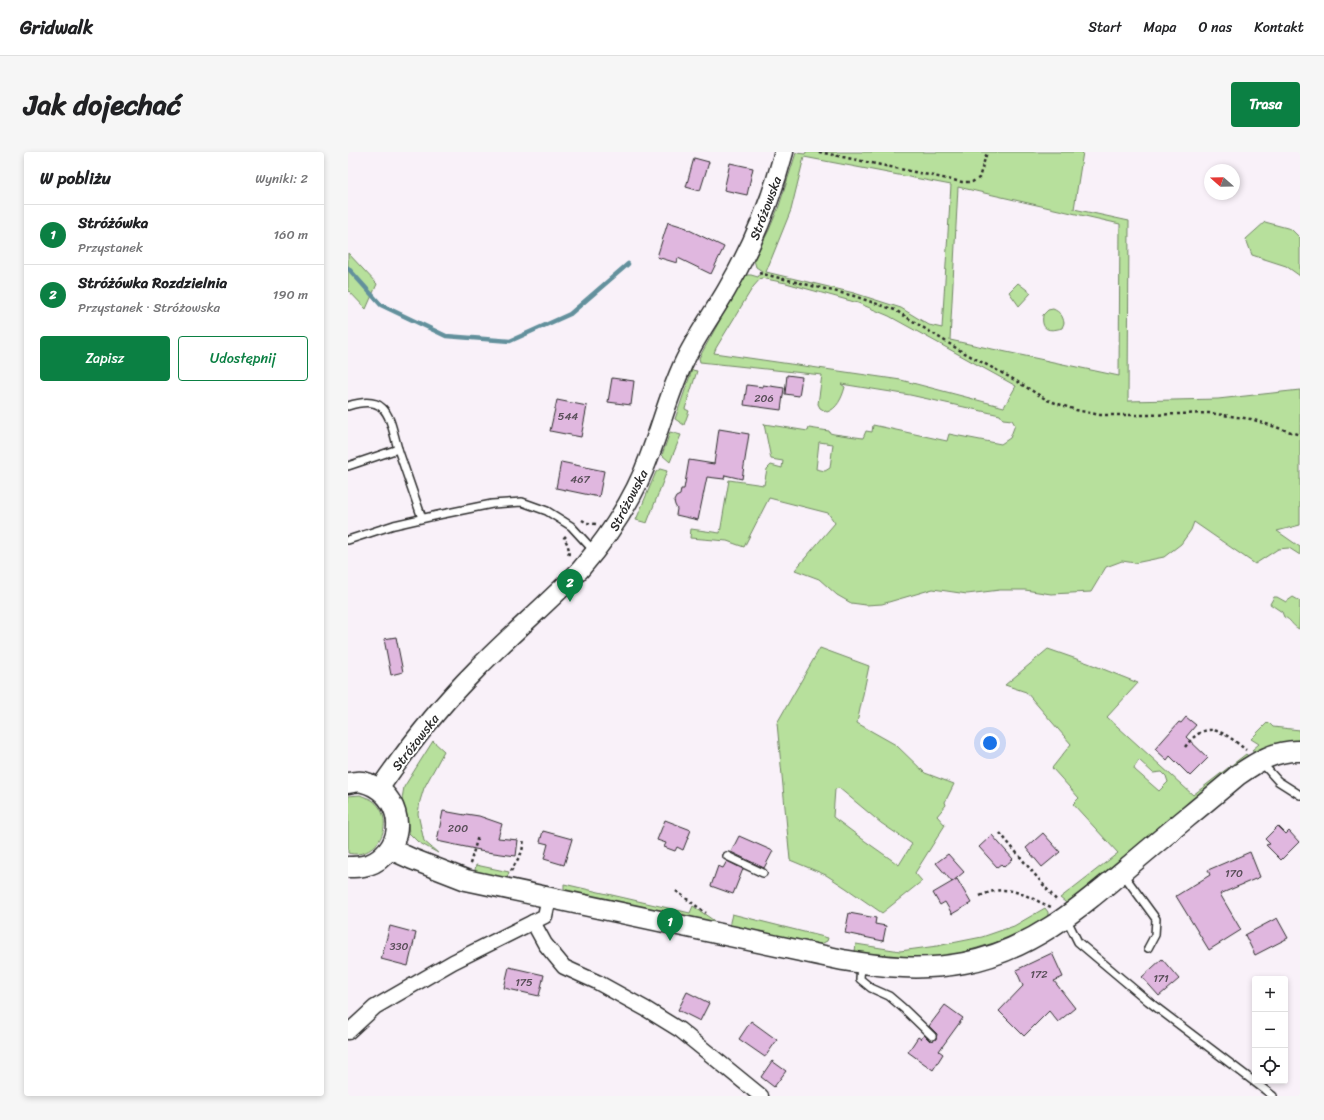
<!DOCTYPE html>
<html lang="pl">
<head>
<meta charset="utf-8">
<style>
	:root { --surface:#fff; --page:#f6f6f6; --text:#202124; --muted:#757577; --line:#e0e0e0; --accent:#0b8043 }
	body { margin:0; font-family:Sriracha,sans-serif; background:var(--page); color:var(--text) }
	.controls { position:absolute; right:12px; bottom:12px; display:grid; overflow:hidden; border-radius:4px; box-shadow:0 2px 6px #0003 }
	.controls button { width:36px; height:36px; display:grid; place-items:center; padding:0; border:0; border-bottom:1px solid var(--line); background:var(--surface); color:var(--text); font:20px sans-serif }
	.compass { position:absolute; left:856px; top:12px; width:36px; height:36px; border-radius:50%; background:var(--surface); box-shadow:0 2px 6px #0003; rotate:290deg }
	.you { position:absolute; left:642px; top:591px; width:14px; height:14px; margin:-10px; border:3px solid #fff; border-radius:50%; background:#1a73e8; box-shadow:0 0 0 6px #1a73e833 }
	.badge { display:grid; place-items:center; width:26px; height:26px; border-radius:50%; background:var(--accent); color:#fff; font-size:13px; font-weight:700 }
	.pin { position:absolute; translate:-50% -33px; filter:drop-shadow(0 1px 2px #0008) }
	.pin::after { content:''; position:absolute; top:21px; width:14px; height:12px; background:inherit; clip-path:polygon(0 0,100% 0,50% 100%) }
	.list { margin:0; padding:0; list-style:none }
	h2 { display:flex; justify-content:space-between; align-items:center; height:52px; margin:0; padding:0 16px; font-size:17px }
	h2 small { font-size:13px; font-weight:400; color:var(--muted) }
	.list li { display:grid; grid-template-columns:26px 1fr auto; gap:12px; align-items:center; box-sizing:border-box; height:60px; padding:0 16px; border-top:1px solid var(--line) }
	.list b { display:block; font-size:15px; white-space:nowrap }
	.list p { margin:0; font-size:13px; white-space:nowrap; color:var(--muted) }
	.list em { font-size:13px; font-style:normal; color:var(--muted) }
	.actions { display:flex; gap:8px; padding:12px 16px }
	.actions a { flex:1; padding:9px 0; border:1px solid var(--accent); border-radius:4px; text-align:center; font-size:14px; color:var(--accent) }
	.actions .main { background:var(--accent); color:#fff }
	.icon { flex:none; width:22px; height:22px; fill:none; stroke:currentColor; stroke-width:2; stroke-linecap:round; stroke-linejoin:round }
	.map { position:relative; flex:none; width:952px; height:944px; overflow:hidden; border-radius:4px }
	header { display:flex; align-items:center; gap:24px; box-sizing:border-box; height:56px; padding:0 20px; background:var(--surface); border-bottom:1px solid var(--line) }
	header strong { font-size:19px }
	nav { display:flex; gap:22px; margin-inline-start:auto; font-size:14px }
	.intro { display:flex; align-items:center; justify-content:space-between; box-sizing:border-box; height:96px; padding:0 24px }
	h1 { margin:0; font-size:28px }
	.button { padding:10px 18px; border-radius:4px; background:var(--accent); color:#fff; font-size:14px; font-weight:700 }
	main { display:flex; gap:24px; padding:0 24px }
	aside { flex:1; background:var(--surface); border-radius:4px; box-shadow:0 2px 6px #0003 }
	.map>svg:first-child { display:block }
</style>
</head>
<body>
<header>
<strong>Gridwalk</strong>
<nav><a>Start</a><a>Mapa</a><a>O nas</a><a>Kontakt</a></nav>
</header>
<div class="intro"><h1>Jak dojechać</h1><a class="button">Trasa</a></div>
<main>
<aside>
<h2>W pobliżu<small>Wyniki: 2</small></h2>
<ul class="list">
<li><span class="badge">1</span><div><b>Stróżówka</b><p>Przystanek</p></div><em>160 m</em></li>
<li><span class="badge">2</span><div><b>Stróżówka Rozdzielnia</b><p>Przystanek · Stróżowska</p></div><em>190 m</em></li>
</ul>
<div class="actions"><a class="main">Zapisz</a><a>Udostępnij</a></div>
</aside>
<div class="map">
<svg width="952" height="944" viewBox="0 0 952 944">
	<rect width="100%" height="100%" fill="#f9f1f9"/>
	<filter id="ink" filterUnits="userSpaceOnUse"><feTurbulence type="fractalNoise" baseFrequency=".025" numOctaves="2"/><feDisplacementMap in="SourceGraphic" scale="8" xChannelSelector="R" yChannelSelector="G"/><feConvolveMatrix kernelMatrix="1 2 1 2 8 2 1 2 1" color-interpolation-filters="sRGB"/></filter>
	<g filter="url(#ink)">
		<!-- green -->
		<g fill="#b7e09c" stroke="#718664" fill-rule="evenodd">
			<path d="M 458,0 L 735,0 L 726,57 L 781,69 L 780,249 L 870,247 L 952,238 L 952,373 L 929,379 L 952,395 L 952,403 L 941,396 L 930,397 L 907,412 L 846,370 L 843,378 L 833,392 L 816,405 L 787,411 L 774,409 L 758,415 L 743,440 L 703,442 L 677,438 L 652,438 L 619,442 L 585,437 L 534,452 L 518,453 L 503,451 L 489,443 L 471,427 L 447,418 L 487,371 L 480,361 L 421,346 L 396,395 L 379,389 L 342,386 L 343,377 L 372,381 L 381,328 L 416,333 L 419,317 L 423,313 L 434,316 L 435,309 L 423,307 L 416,272 L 460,279 L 461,276 L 481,279 L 482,281 L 486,282 L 515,286 L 518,279 L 524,280 L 525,273 L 599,289 L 601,282 L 653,292 L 662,286 L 667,273 L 664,268 L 655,267 L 652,263 L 562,243 L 493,232 L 497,235 C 494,246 489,257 479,260 L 472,256 L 470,252 L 474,223 L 352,210 L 351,206 L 397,123 L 403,123 L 410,125 L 414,119 L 408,115 L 406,108 L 421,78 L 431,54 L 448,1 L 457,2 ZM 456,5 L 603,33 L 594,176 L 581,173 L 553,156 L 506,141 L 418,120 L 443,58 ZM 610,35 L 772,72 L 771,224 L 602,188 ZM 413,126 L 438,131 L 510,151 L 541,164 L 668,234 L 656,255 L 553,228 L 366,201 L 368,196 L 405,135 ZM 471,290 L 485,292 L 482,316 L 477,319 L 468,317 Z"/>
			<path d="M 917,70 L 943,77 L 952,86 L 952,124 L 938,114 L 904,103 L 898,87 Z"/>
			<path d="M 0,101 L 29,132 L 18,157 L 0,138 Z"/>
			<path d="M 670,131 L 683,141 L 671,154 L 661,140 Z"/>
			<path d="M 705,157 C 712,160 715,164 716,171 L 714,176 C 700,180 693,178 695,163 L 700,158 Z"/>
			<path d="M 344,218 L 349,219 L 337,257 L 341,259 L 336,273 L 327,267 Z"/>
			<path d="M 322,280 L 333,283 L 322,310 L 314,303 Z"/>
			<path d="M 312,317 L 319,319 L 299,371 L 288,368 L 308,320 Z"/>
			<path d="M 926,445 L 929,445 L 938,450 L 945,445 L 952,449 L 951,477 C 943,473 944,468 936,465 L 934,460 L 922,452 Z"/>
			<path d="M 472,496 L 521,514 L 509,571 L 548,593 L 577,621 L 606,632 L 597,650 L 598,653 L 589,664 L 597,673 L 567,721 L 574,729 L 534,761 L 498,736 L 478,723 L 442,708 L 429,571 ZM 491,636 L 533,671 L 564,692 L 551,713 L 517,689 L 485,665 L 487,637 Z"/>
			<path d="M 700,497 L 740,511 L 790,531 L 759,565 L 845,643 L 898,602 L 903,606 L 721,752 L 717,750 L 712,746 L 770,701 L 725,652 L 731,646 L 704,616 L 723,592 L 678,540 L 657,533 ZM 791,608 L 805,621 L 814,620 L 818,624 L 820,630 L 811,639 L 787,618 L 786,616 Z"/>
			<path d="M 920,570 L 925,575 L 952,578 L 952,590 L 909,600 L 904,598 L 911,592 L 903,587 Z"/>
			<path d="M 85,589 L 96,599 L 76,636 L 72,649 L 70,662 L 76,689 L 90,701 L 70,690 L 61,681 L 59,664 L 54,647 L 56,635 Z"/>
			<path d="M 12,643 C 16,645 21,646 24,648 C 50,666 31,709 0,701 L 0,644 Z"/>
			<path d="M 128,713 L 161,720 L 159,726 L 155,727 L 128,721 L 127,718 Z"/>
			<path d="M 216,732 L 342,761 L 345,754 L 365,768 L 367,771 L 220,740 L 216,737 Z"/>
			<path d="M 697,756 L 700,760 L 700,764 L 694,770 L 649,790 L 599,805 L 566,807 L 519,804 L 507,799 L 508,792 L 552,799 L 589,794 L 634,785 L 666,774 Z"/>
			<path d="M 384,762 L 480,786 L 479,789 L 473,792 L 464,794 L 391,777 L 382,773 L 382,770 Z"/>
		</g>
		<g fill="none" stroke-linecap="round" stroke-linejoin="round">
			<!-- stream -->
			<path stroke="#62909c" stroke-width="4.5" d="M 0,116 L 33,153 L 98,184 L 162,189 L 222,162 L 280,112"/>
		</g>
		<!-- building -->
		<g fill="#e0b7df" stroke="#2b2b2b">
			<path d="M 346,6 L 361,10 L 352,39 L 338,35 Z"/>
			<path d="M 382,11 L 405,16 L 399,43 L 376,38 Z"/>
			<path d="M 320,70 L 339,76 L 339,77 L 376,95 L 363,122 L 330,106 L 329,111 L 309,105 Z"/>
			<path d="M 439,223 L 454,225 L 451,244 L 437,242 Z"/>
			<path d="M 264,226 L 286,229 L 283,253 L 260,250 Z"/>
			<path d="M 399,233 L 415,235 L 415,233 L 436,236 L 433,258 L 396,253 Z"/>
			<path d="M 209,248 L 239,254 L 233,285 L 202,279 Z"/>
			<path d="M 371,277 L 401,282 L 394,327 L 377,323 L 376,327 L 359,325 L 350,368 L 328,363 L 329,357 L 327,353 L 326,349 L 328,345 L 332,343 L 333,337 L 336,337 L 341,308 L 366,312 Z"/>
			<path d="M 213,310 L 256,319 L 251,345 L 208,336 Z"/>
			<path d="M 48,485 L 55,520 L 43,523 L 36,487 Z"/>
			<path d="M 838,565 L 848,573 L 838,585 L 860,606 L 842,624 L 822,604 L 819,608 L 807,597 L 831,570 L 833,571 Z"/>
			<path d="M 95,659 L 117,663 L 118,662 L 131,664 L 154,672 L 150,686 L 170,688 L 168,704 L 131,699 L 132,698 L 89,689 Z"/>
			<path d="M 317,668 L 343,678 L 335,698 L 329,695 L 327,699 L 316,695 L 318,691 L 309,688 Z"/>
			<path d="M 930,674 L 938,682 L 941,679 L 951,690 L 933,708 L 918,693 L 922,692 L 917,687 Z"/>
			<path d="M 195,679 L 224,687 L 216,713 L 196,707 L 200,692 L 192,690 Z"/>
			<path d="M 695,681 L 712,700 L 694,715 L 678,696 Z"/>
			<path d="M 644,683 L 665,707 L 656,715 L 653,712 L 649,715 L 631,695 Z"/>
			<path d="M 391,684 L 425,699 L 416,716 L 383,700 Z"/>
			<path d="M 902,700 L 912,725 L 872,742 L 893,778 L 861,798 L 828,744 L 862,723 L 860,718 Z"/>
			<path d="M 600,702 L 616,720 L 604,730 L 588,711 Z"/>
			<path d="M 379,709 L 395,717 L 385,742 L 363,734 L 370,714 L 375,716 Z"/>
			<path d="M 609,727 L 623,751 L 604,762 L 597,750 L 592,753 L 585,741 Z"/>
			<path d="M 501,761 L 528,766 L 527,772 L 538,774 L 535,789 L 497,781 Z"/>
			<path d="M 929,766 L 940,786 L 907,803 L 897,783 Z"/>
			<path d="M 42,774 L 68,781 L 60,814 L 33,807 Z"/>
			<path d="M 704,801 L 715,825 L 706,829 L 727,856 L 710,870 L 701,859 L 676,884 L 651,859 L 675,834 L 668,818 Z"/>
			<path d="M 814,807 L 831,827 L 811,844 L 794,825 Z"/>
			<path d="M 161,815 L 196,823 L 191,844 L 156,836 Z"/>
			<path d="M 339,840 L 361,851 L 352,869 L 330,858 Z"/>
			<path d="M 597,853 L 615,866 L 591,899 L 595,902 L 585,918 L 560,900 L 570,885 L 573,887 L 576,883 L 582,889 L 588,887 L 589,882 L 581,874 Z"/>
			<path d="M 403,869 L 429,888 L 417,905 L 391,887 Z"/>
			<path d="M 424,909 L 438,919 L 426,935 L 413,925 Z"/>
		</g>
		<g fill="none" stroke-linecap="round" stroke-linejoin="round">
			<defs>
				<g id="service">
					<path d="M 0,254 C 41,241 41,266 50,297 L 0,314"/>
					<path d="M 50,297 L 74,366"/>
					<path d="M 0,388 L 46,373 L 90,363 L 144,352 L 174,350 L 199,359 L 223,374 L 246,399"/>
					<path d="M 913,610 L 930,629 L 952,643"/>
					<path d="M 379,704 L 415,721"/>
					<path d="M 775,722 L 808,767 L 807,783 L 800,796"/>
					<path d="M 718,766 L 730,790 L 800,849 L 925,944"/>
					<path d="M 513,811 L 512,827 L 523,836 L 541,844 L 555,856 L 584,884"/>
				</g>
				<g id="minor">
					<path d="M 185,770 L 197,792 L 216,815 L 249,830 L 298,857 L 332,878 L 413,944"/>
					<path d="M 0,880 L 27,855 L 105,810 L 197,764 L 201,745"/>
				</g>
				<path id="tertiary" d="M 31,637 C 60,595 91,555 127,519 C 161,484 198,453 232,418 C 261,384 286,347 301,305 C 313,274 321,242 335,212 C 347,186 364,163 378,139 C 404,95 423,49 436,0"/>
				<g id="secondary">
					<path d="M 0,631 C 5,630 11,629 15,630 C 48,638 61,679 36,703 C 31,708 23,713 15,714 C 11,715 5,715 0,715"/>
					<path d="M 42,697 L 64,707 L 118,728 L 495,808 C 535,815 575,819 616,811 C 685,798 735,753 787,709 C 821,680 856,652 890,623 C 909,610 927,598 952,599"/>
				</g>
			</defs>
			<!-- service casing -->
			<use href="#service" stroke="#2b2b2b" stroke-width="10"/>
			<!-- minor casing -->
			<use href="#minor" stroke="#2b2b2b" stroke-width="17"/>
			<!-- tertiary casing -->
			<use href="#tertiary" stroke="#2b2b2b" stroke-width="21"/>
			<!-- secondary casing -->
			<use href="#secondary" stroke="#2b2b2b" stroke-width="23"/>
			<!-- path -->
			<g stroke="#2b2b2b" stroke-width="2.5" stroke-dasharray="3 3" stroke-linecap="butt">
				<path d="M 471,0 L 614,30 L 624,30 L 631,26 L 639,0"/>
				<path d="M 411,121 L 506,144 L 547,158 L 613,199 L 665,227 L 699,248 L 728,258 L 752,263 L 800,263 L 861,261 L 903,267 L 952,283"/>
				<path d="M 234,368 L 239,371 L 248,372"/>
				<path d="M 218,384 L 216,386 C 220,392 222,398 220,406"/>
				<path d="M 837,595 C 841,590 845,585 850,582 C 867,570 885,588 898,598"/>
				<path d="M 652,681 L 709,749"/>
				<path d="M 122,712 L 130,684"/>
				<path d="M 163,719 L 174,700 L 176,687"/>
				<path d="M 328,739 L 358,761"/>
				<path d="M 632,744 C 662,730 676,744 703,755"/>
			</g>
			<!-- service -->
			<use href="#service" stroke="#fff" stroke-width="7"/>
			<!-- minor -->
			<use href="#minor" stroke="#fff" stroke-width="14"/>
			<!-- tertiary -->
			<use href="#tertiary" stroke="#fff" stroke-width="18"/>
			<!-- secondary -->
			<use href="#secondary" stroke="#fff" stroke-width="20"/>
		</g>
	</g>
	<g text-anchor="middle" stroke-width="4" stroke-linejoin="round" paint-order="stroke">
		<!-- number labels -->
		<g font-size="11" fill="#584e58">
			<text x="416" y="250">206</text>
			<text x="220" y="268">544</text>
			<text x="232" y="331">467</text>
			<text x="110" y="680">200</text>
			<text x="886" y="725">170</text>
			<text x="51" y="798">330</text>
			<text x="691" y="826">172</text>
			<text x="813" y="830">171</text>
			<text x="176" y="834">175</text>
		</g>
		<!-- street labels -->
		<g font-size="13" fill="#2b2b2b" stroke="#fff">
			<text transform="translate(417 56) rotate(-69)" y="5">Stróżowska</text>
			<text transform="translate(280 348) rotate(-62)" y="5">Stróżowska</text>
			<text transform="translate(67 590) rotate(-52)" y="5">Stróżowska</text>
		</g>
	</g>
</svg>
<div class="controls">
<button>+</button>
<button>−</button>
<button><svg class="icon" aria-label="locate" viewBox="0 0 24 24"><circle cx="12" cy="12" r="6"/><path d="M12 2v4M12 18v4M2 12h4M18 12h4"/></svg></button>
</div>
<svg class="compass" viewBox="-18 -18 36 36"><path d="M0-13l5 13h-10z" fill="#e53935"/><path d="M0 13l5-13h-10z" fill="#757577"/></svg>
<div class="you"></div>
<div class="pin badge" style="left:322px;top:789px">1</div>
<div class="pin badge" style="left:222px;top:450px">2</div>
</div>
</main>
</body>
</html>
